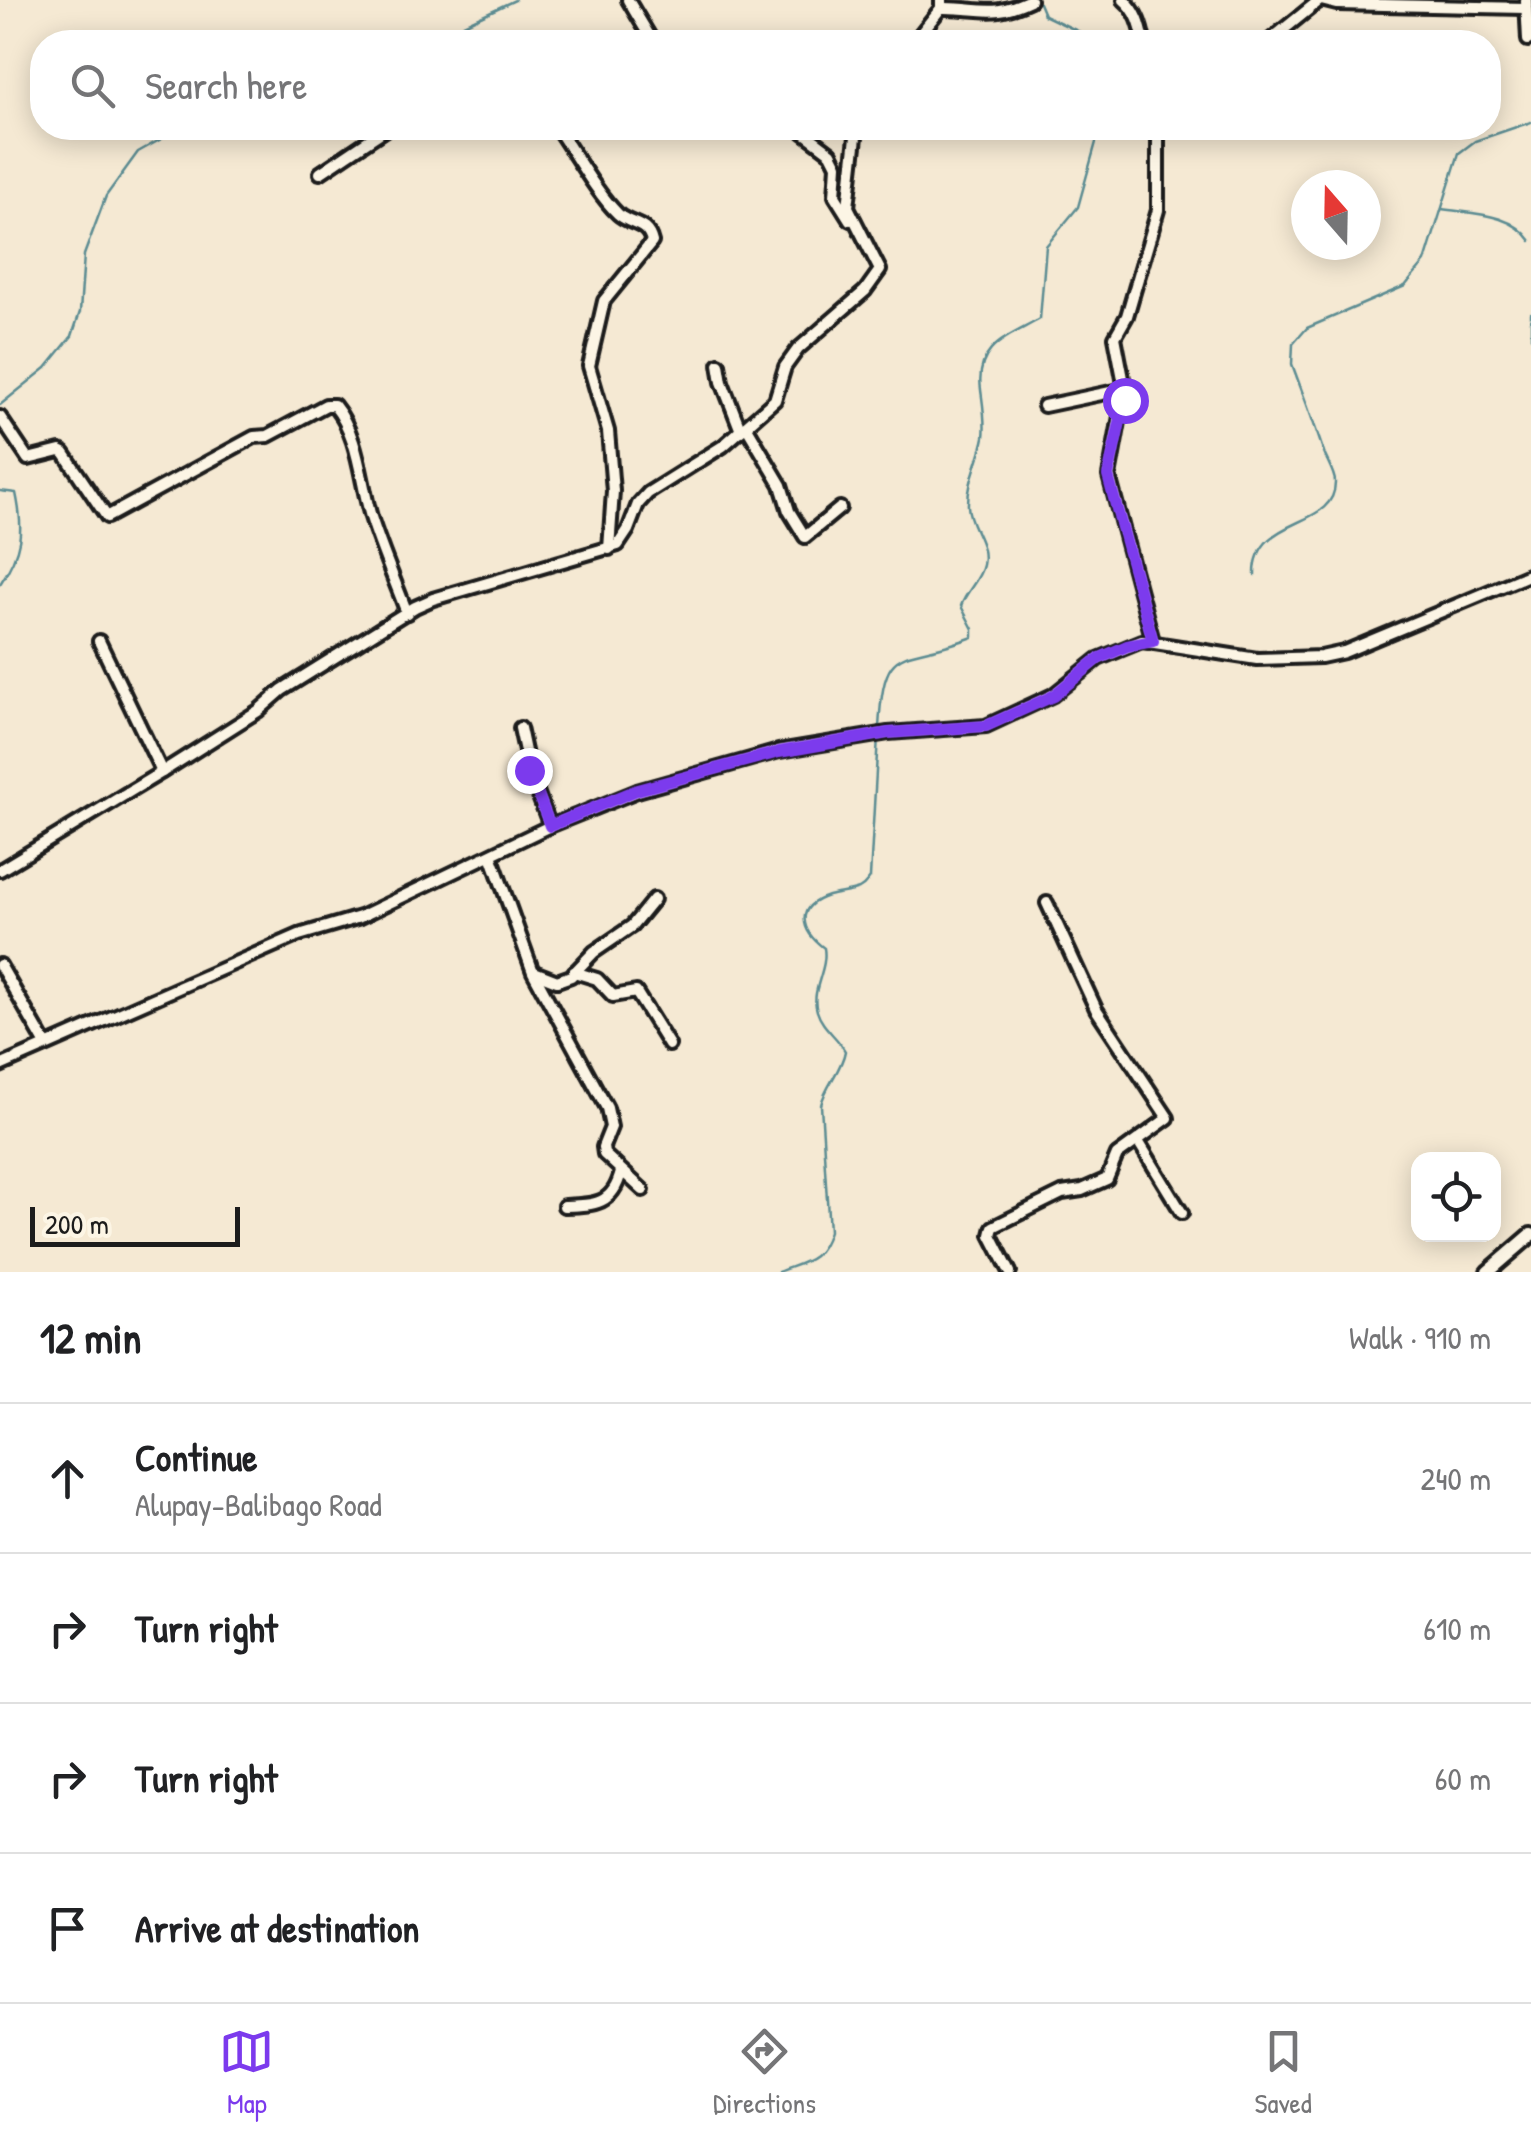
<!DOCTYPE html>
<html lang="en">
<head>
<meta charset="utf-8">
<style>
	:root { --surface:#fff; --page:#f6f6f6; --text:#202124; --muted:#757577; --line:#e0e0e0; --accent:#7c3aed }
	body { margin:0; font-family:"Patrick Hand",sans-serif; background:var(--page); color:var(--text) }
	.controls { position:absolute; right:30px; bottom:30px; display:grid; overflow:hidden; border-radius:20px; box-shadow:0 5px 25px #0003 }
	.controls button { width:90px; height:90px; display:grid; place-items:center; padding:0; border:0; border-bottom:2px solid var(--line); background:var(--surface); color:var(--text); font:50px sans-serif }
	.compass { position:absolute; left:1291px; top:170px; width:90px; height:90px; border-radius:50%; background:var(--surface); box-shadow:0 5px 25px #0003; rotate:340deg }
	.scale { position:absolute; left:30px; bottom:25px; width:210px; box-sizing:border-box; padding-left:10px; border:5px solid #1c1c1c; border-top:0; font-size:28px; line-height:35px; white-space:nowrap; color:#1c1c1c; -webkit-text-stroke:8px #fcf5e5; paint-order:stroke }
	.stop { position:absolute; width:30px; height:30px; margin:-22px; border:8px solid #7c3aed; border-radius:50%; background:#fff }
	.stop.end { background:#7c3aed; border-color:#fff; box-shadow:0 2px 10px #0008 }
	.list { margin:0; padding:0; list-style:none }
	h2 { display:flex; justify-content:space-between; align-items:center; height:130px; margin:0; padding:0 40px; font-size:42px }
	h2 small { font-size:32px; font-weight:400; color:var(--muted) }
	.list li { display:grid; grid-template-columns:65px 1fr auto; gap:30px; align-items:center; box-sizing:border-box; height:150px; padding:0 40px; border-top:2px solid var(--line) }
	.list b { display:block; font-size:38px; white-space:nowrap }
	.list p { margin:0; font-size:32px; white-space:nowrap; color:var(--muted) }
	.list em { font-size:32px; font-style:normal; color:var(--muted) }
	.icon { flex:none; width:55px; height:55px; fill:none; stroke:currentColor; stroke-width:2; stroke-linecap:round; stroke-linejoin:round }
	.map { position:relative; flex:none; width:1531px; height:1272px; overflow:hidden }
	.search { position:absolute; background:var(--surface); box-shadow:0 5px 25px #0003; left:30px; right:30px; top:30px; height:110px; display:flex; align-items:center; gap:25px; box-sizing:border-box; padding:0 35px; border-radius:40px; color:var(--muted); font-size:38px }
	.sheet { height:730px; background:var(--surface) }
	nav { display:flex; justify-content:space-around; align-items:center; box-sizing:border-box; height:140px; border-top:2px solid var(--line); background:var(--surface); font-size:28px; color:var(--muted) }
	nav a { display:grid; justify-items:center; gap:5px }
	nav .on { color:var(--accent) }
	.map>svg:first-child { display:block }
</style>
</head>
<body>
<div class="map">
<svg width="1531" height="1272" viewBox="0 0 1531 1272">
	<rect width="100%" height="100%" fill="#f5e9d3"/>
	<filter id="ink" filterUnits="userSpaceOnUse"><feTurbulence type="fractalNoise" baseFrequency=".01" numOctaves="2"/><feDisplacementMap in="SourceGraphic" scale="20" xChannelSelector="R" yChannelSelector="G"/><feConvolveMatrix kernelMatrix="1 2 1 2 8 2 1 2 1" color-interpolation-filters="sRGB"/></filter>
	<g filter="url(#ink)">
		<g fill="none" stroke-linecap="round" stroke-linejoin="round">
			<!-- stream -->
			<g stroke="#5c8c92" stroke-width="2.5">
				<path d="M 1039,3 L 1044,15 L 1088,36 L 1093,42"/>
				<path d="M 425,42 L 515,0"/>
				<path d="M 1442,209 C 1474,214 1512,213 1531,241"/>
				<path d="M 1531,313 L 1531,337"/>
				<path d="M 0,405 L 46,368 L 72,336 L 80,312 L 84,255 L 106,196 L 138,152 L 181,128"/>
				<path d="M 0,491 L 16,493 C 24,531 22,551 0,584"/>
				<path d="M 1255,575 C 1254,513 1336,531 1335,482 C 1335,474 1327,461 1324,453 C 1314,423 1303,394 1292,364 L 1293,344 L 1307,328 L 1405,286 L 1425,262 L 1459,153 L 1475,141 L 1531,122"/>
				<path d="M 879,728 C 884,636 901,665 973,637 L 973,629 L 961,606 C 966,591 980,580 983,565 C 988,543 969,527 968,506 C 967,483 980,459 984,437 C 986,422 983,405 981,390 C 975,346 1007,338 1040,319 L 1046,246 L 1078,207 L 1100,128"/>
				<path d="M 778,1272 C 806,1261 820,1261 829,1231 L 821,1105 C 825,1086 842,1070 845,1051 C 837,1036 822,1028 817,1011 C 810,990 828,970 824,948 C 801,931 794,907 828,896 C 837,893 849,893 859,889 C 865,886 866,883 870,878 L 878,736"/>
			</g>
			<defs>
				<g id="minor">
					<path d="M 628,0 L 653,42"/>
					<path d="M 1124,0 C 1137,11 1141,26 1144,42"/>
					<path d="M 1321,0 L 1337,4 L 1525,8"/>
					<path d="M 1526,0 L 1528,40"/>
					<path d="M 941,8 C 981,7 990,19 1030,0"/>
					<path d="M 914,42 L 941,8 L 941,0"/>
					<path d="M 1268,42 L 1320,0"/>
					<path d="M 557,128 C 574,152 597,194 618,214 C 631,226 647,221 652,242 L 604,301 L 589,366 L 608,431 L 613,491 L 609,549"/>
					<path d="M 798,128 L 831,153 L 837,165 L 835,196 L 850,220"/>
					<path d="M 320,173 L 387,128"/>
					<path d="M 719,364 L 722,382 L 741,431"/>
					<path d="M 1044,406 L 1125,389"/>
					<path d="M 0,417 L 28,459 L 60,451 L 64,453 L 107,517 L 254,437 L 268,436 L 326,405 L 334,405 C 359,436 360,480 371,517 C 381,549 395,581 407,613"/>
					<path d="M 746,426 L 781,485 L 789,511 L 805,537 L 840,508"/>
					<path d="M 99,641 L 162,772"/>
					<path d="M 1153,641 L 1109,476 L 1125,389 L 1115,337 L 1127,316 L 1158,210 L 1158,128"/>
					<path d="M 520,728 L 529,770 L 550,826"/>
					<path d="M 491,855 L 533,972 L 607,1108 L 611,1127 L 603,1147 L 604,1154 L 643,1190"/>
					<path d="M 0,870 L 162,772 L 258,711 L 282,690 L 415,607 L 433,599 L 618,545 L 628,530 L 638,504 L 648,493 L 723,446 L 775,400 L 785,367 L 798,349 L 865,291 L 880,270 L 848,207 L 857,128"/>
					<path d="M 0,965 L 46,1045"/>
					<path d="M 534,972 L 557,981 L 571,976 L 594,952 L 632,926 L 654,899"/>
					<path d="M 574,972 L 597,979 L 613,996 L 636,992 L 669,1045"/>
					<path d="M 0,1066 L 299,935 L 360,917 L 550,826 L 637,791 L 779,751 L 888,733 L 986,726 L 1053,695 L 1098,659 L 1142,641 L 1257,659 L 1321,657 L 1344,652 L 1531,574"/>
					<path d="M 1138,1141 L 1182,1213"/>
					<path d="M 564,1206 C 594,1205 613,1205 621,1172"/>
					<path d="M 1010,1272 L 991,1235 L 993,1227 L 1062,1193 L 1082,1190 L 1107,1179 L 1117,1155 L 1168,1118 L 1096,1009 L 1047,903"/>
				</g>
				<path id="major" d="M 1488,1272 L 1531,1235"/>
			</defs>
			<!-- minor casing -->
			<use href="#minor" stroke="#1c1c1c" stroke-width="18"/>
			<!-- major casing -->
			<use href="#major" stroke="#1c1c1c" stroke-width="20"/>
			<!-- minor -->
			<use href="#minor" stroke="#fcf5e5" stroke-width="10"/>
			<!-- major -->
			<use href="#major" stroke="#fcf5e5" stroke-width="12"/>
		</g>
	</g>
	<g fill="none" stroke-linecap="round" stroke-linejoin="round" filter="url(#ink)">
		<!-- route -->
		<path stroke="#7c3aed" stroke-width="12" d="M 529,770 L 550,826 L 637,790 L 779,752 L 888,733 L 986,726 L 1053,696 L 1098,659 L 1127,646 L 1153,641 L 1108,476 L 1125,400"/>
	</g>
</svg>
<div class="controls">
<button><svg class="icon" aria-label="locate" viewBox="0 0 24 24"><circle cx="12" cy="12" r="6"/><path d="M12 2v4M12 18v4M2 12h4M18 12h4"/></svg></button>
</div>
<svg class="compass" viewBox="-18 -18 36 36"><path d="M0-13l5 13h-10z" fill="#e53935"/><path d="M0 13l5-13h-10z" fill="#757577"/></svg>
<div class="scale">200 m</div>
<div class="stop" style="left:1125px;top:400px"></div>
<div class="stop end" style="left:529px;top:770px"></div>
<div class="search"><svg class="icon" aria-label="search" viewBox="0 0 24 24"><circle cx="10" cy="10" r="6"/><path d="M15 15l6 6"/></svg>Search here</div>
</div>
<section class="sheet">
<h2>12 min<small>Walk · 910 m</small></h2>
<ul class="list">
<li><svg class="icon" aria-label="ahead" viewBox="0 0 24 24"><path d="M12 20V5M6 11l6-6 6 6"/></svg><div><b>Continue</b><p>Alupay-Balibago Road</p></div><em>240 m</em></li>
<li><svg class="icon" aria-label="right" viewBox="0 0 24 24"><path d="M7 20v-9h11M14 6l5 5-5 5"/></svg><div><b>Turn right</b></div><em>610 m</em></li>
<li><svg class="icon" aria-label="right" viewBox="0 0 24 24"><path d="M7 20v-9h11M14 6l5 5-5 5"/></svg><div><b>Turn right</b></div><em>60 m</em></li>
<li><svg class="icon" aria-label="arrive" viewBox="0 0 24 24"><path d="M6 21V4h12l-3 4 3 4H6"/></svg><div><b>Arrive at destination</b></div></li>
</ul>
</section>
<nav>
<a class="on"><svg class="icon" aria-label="map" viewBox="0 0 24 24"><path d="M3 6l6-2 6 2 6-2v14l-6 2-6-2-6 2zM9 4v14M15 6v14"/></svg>Map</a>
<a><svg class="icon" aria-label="directions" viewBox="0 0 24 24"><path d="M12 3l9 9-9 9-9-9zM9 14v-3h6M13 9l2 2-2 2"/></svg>Directions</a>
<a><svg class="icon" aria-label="saved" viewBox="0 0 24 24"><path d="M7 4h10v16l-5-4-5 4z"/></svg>Saved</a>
</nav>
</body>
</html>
